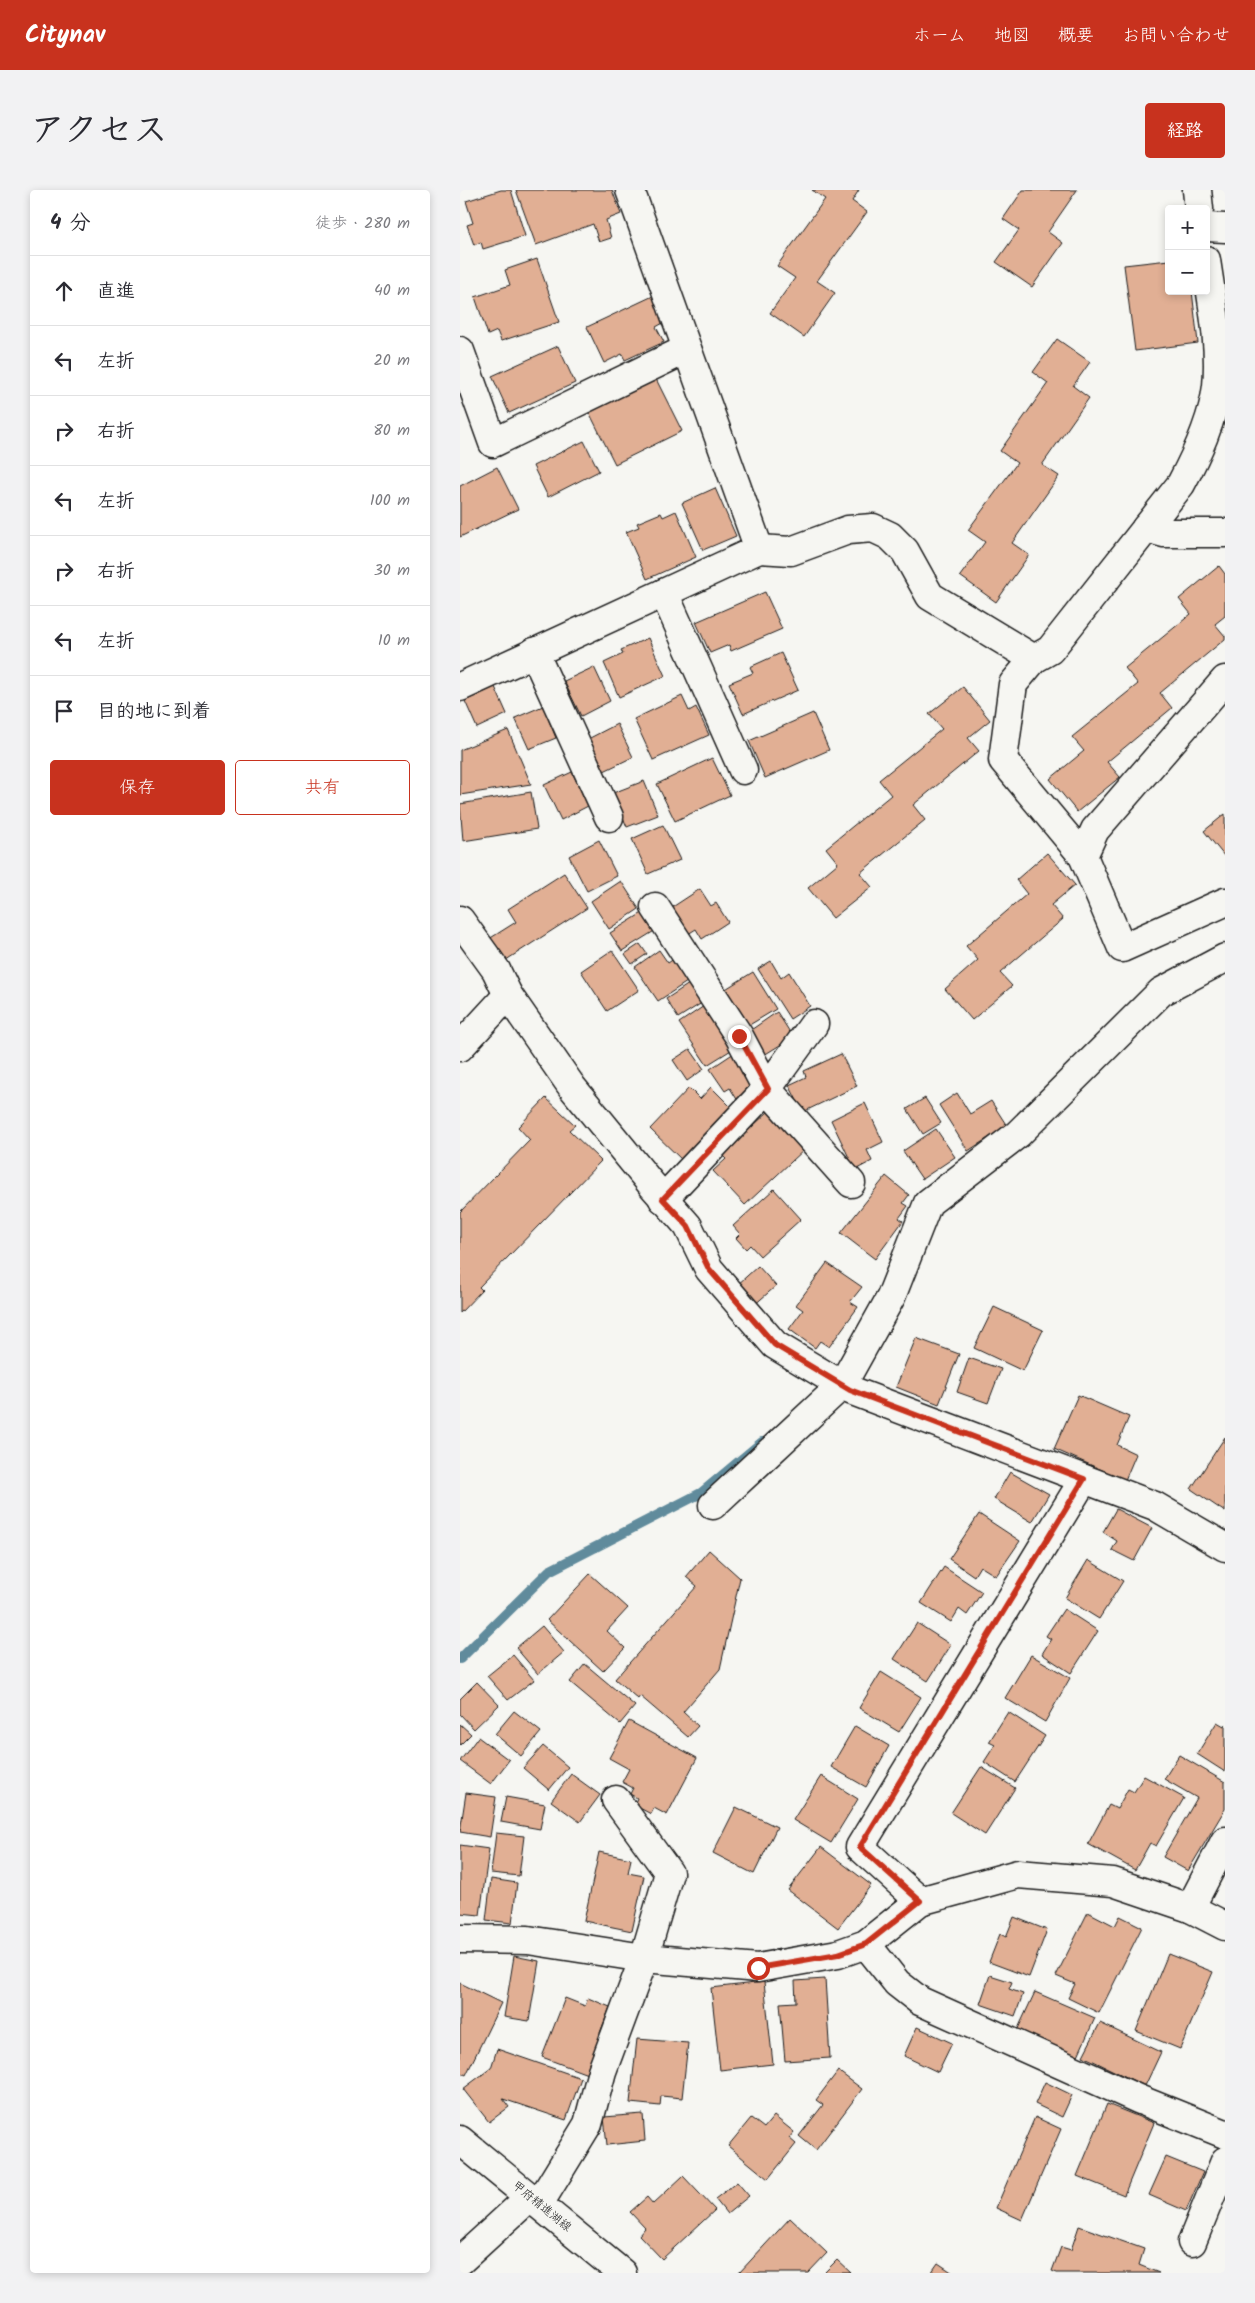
<!DOCTYPE html>
<html lang="ja">
<head>
<meta charset="utf-8">
<style>
	:root { --surface:#fff; --page:#f2f2f3; --text:#2b2b33; --muted:#7c7c81; --line:#e1e1e2; --accent:#c8321e }
	body { margin:0; font-family:Kalam,"Klee One",sans-serif; background:var(--page); color:var(--text) }
	.controls { position:absolute; right:15px; top:15px; display:grid; overflow:hidden; border-radius:5px; box-shadow:0 2px 8px #0003 }
	.controls button { width:45px; height:45px; display:grid; place-items:center; padding:0; border:0; border-bottom:1px solid var(--line); background:var(--surface); color:var(--text); font:25px sans-serif }
	.stop { position:absolute; width:15px; height:15px; margin:-11px; border:4px solid #c8321e; border-radius:50%; background:#fff }
	.stop.end { background:#c8321e; border-color:#fff; box-shadow:0 1px 5px #0008 }
	.list { margin:0; padding:0; list-style:none }
	h2 { display:flex; justify-content:space-between; align-items:center; height:65px; margin:0; padding:0 20px; font-size:21px }
	h2 small { font-size:16px; font-weight:400; color:var(--muted) }
	.list li { display:grid; grid-template-columns:32px 1fr auto; gap:15px; align-items:center; box-sizing:border-box; height:70px; padding:0 20px; border-top:1px solid var(--line) }
	.list b { display:block; font-size:19px; white-space:nowrap }
	.list em { font-size:16px; font-style:normal; color:var(--muted) }
	.actions { display:flex; gap:10px; padding:15px 20px }
	.actions a { flex:1; padding:11px 0; border:1px solid var(--accent); border-radius:5px; text-align:center; font-size:18px; color:var(--accent) }
	.actions .main { background:var(--accent); color:#fff }
	.icon { flex:none; width:28px; height:28px; fill:none; stroke:currentColor; stroke-width:2; stroke-linecap:round; stroke-linejoin:round }
	.map { position:relative; flex:none; width:765px; height:2083px; overflow:hidden; border-radius:5px }
	header { display:flex; align-items:center; gap:30px; box-sizing:border-box; height:70px; padding:0 25px; background:var(--accent); color:#fff }
	header strong { font-size:24px }
	nav { display:flex; gap:28px; margin-inline-start:auto; font-size:18px }
	.intro { display:flex; align-items:center; justify-content:space-between; box-sizing:border-box; height:120px; padding:0 30px }
	h1 { margin:0; font-size:35px }
	.button { padding:12px 22px; border-radius:5px; background:var(--accent); color:#fff; font-size:18px; font-weight:700 }
	main { display:flex; gap:30px; padding:0 30px }
	aside { flex:1; background:var(--surface); border-radius:5px; box-shadow:0 2px 8px #0003 }
	.map>svg:first-child { display:block }
</style>
</head>
<body>
<header>
<strong>Citynav</strong>
<nav><a>ホーム</a><a>地図</a><a>概要</a><a>お問い合わせ</a></nav>
</header>
<div class="intro"><h1>アクセス</h1><a class="button">経路</a></div>
<main>
<aside>
<h2>4 分<small>徒歩 · 280 m</small></h2>
<ul class="list">
<li><svg class="icon" aria-label="ahead" viewBox="0 0 24 24"><path d="M12 20V5M6 11l6-6 6 6"/></svg><div><b>直進</b></div><em>40 m</em></li>
<li><svg class="icon" aria-label="left" viewBox="0 0 24 24"><path d="M17 20v-9H6M10 6l-5 5 5 5"/></svg><div><b>左折</b></div><em>20 m</em></li>
<li><svg class="icon" aria-label="right" viewBox="0 0 24 24"><path d="M7 20v-9h11M14 6l5 5-5 5"/></svg><div><b>右折</b></div><em>80 m</em></li>
<li><svg class="icon" aria-label="left" viewBox="0 0 24 24"><path d="M17 20v-9H6M10 6l-5 5 5 5"/></svg><div><b>左折</b></div><em>100 m</em></li>
<li><svg class="icon" aria-label="right" viewBox="0 0 24 24"><path d="M7 20v-9h11M14 6l5 5-5 5"/></svg><div><b>右折</b></div><em>30 m</em></li>
<li><svg class="icon" aria-label="left" viewBox="0 0 24 24"><path d="M17 20v-9H6M10 6l-5 5 5 5"/></svg><div><b>左折</b></div><em>10 m</em></li>
<li><svg class="icon" aria-label="arrive" viewBox="0 0 24 24"><path d="M6 21V4h12l-3 4 3 4H6"/></svg><div><b>目的地に到着</b></div></li>
</ul>
<div class="actions"><a class="main">保存</a><a>共有</a></div>
</aside>
<div class="map">
<svg width="765" height="2083" viewBox="0 0 765 2083">
	<rect width="100%" height="100%" fill="#f6f6f2"/>
	<filter id="ink" filterUnits="userSpaceOnUse"><feTurbulence type="fractalNoise" baseFrequency=".02" numOctaves="2"/><feDisplacementMap in="SourceGraphic" scale="10" xChannelSelector="R" yChannelSelector="G"/><feConvolveMatrix kernelMatrix="1 2 1 2 8 2 1 2 1" color-interpolation-filters="sRGB"/></filter>
	<g filter="url(#ink)">
		<g fill="none" stroke-linecap="round" stroke-linejoin="round">
			<!-- stream -->
			<path stroke="#618b9c" stroke-width="10" d="M 0,1469 L 89,1381 L 241,1303 L 302,1252"/>
		</g>
		<!-- building -->
		<g fill="#e1af94" stroke="#1c1c1c">
			<path d="M 41,0 L 51,0 L 65,46 L 23,59 L 21,52 L 14,55 L 7,35 L 13,33 L 6,11 Z"/>
			<path d="M 56,0 L 152,0 L 161,24 L 146,30 L 151,48 L 139,52 L 133,34 L 76,55 Z"/>
			<path d="M 352,0 L 399,0 L 392,11 L 407,22 L 357,91 L 375,103 L 344,147 L 310,123 L 335,88 L 317,76 L 365,9 Z"/>
			<path d="M 563,0 L 617,0 L 588,42 L 603,53 L 572,97 L 536,72 L 559,40 L 543,29 Z"/>
			<path d="M 77,69 L 99,132 L 41,151 L 37,141 L 28,145 L 15,107 L 50,95 L 45,80 Z"/>
			<path d="M 709,70 L 709,101 L 732,101 L 738,153 L 675,161 L 664,75 Z"/>
			<path d="M 193,106 L 205,132 L 196,137 L 204,152 L 165,170 L 162,164 L 144,173 L 127,137 Z"/>
			<path d="M 597,149 L 630,172 L 613,196 L 629,208 L 582,275 L 599,286 L 552,353 L 569,365 L 536,412 L 500,386 L 525,352 L 508,340 L 557,273 L 540,261 L 588,193 L 573,182 Z"/>
			<path d="M 98,156 L 115,193 L 49,223 L 32,186 Z"/>
			<path d="M 196,189 L 222,241 L 155,274 L 129,222 Z"/>
			<path d="M 124,251 L 139,281 L 88,307 L 73,276 Z"/>
			<path d="M 37,277 L 58,319 L 0,347 L 0,296 Z"/>
			<path d="M 255,298 L 276,346 L 243,360 L 222,313 Z"/>
			<path d="M 216,321 L 236,367 L 187,389 L 166,342 L 179,337 L 177,333 L 201,323 L 203,327 Z"/>
			<path d="M 759,376 L 765,384 L 765,426 L 755,434 L 765,446 L 765,449 L 700,503 L 712,518 L 647,572 L 660,587 L 617,622 L 590,589 L 624,561 L 612,547 L 678,494 L 665,478 L 731,424 L 719,409 Z"/>
			<path d="M 305,402 L 322,439 L 271,461 L 269,455 L 250,463 L 236,432 Z"/>
			<path d="M 188,448 L 205,486 L 159,507 L 144,473 L 163,464 L 161,460 Z"/>
			<path d="M 321,463 L 338,500 L 283,524 L 269,493 L 293,483 L 290,477 Z"/>
			<path d="M 134,477 L 150,511 L 121,526 L 104,491 Z"/>
			<path d="M 35,497 L 47,524 L 17,538 L 5,511 Z"/>
			<path d="M 503,497 L 530,530 L 508,548 L 519,561 L 453,615 L 465,630 L 400,683 L 412,697 L 373,728 L 348,698 L 378,673 L 366,658 L 431,605 L 419,590 L 482,539 L 469,524 Z"/>
			<path d="M 222,506 L 229,521 L 236,517 L 249,545 L 193,570 L 174,529 Z"/>
			<path d="M 83,516 L 96,548 L 69,559 L 55,528 Z"/>
			<path d="M 353,523 L 369,560 L 305,588 L 289,551 Z"/>
			<path d="M 157,534 L 173,567 L 144,581 L 128,549 Z"/>
			<path d="M 48,540 L 71,594 L 0,605 L 0,560 Z"/>
			<path d="M 252,568 L 270,605 L 215,631 L 197,594 Z"/>
			<path d="M 112,582 L 128,616 L 101,630 L 84,595 Z"/>
			<path d="M 184,591 L 198,625 L 167,637 L 153,603 Z"/>
			<path d="M 71,602 L 77,639 L 3,651 L 0,614 Z"/>
			<path d="M 765,624 L 765,667 L 744,641 Z"/>
			<path d="M 203,635 L 220,670 L 188,684 L 172,649 Z"/>
			<path d="M 139,650 L 157,686 L 127,701 L 109,666 Z"/>
			<path d="M 587,663 L 615,695 L 591,715 L 603,729 L 540,783 L 552,796 L 512,830 L 485,799 L 518,770 L 506,756 L 567,704 L 556,690 Z"/>
			<path d="M 104,683 L 127,718 L 43,772 L 29,749 L 56,732 L 48,719 Z"/>
			<path d="M 161,691 L 179,719 L 149,739 L 131,711 Z"/>
			<path d="M 240,699 L 251,716 L 256,713 L 268,732 L 242,749 L 236,739 L 228,744 L 211,718 Z"/>
			<path d="M 184,722 L 196,740 L 162,761 L 150,743 Z"/>
			<path d="M 180,754 L 187,764 L 172,774 L 165,764 Z"/>
			<path d="M 152,760 L 179,800 L 147,821 L 121,781 Z"/>
			<path d="M 199,760 L 208,773 L 218,766 L 233,788 L 198,811 L 175,777 Z"/>
			<path d="M 311,771 L 321,788 L 329,782 L 350,816 L 330,829 L 298,779 Z"/>
			<path d="M 293,782 L 316,819 L 286,837 L 264,800 Z"/>
			<path d="M 232,792 L 245,811 L 218,828 L 206,809 Z"/>
			<path d="M 247,814 L 276,857 L 247,875 L 219,833 Z"/>
			<path d="M 317,822 L 333,847 L 304,865 L 288,842 Z"/>
			<path d="M 230,859 L 244,879 L 227,891 L 213,870 Z"/>
			<path d="M 274,863 L 298,899 L 278,911 L 270,898 L 265,901 L 250,879 Z"/>
			<path d="M 381,864 L 397,896 L 343,922 L 329,895 L 346,887 L 344,881 Z"/>
			<path d="M 251,897 L 274,920 L 224,972 L 190,939 L 229,898 L 240,909 Z"/>
			<path d="M 497,903 L 510,924 L 531,911 L 547,936 L 508,961 L 479,915 Z"/>
			<path d="M 86,908 L 115,935 L 109,940 L 141,971 L 19,1097 L 22,1100 L 0,1123 L 0,1022 L 70,950 L 58,937 Z"/>
			<path d="M 465,908 L 481,933 L 463,944 L 447,919 Z"/>
			<path d="M 405,913 L 423,952 L 407,960 L 412,971 L 395,980 L 371,930 Z"/>
			<path d="M 310,920 L 346,958 L 285,1015 L 253,981 L 266,969 L 262,965 Z"/>
			<path d="M 476,939 L 495,967 L 462,989 L 443,961 Z"/>
			<path d="M 426,986 L 449,1005 L 443,1013 L 448,1016 L 439,1028 L 443,1031 L 415,1069 L 381,1043 Z"/>
			<path d="M 314,999 L 341,1029 L 300,1066 L 290,1055 L 286,1059 L 276,1048 L 280,1044 L 273,1036 Z"/>
			<path d="M 367,1073 L 402,1097 L 390,1112 L 398,1117 L 369,1157 L 360,1151 L 355,1158 L 329,1139 L 343,1120 L 336,1115 Z"/>
			<path d="M 298,1076 L 316,1096 L 293,1116 L 276,1096 Z"/>
			<path d="M 534,1117 L 583,1140 L 563,1181 L 514,1158 Z"/>
			<path d="M 456,1148 L 499,1164 L 479,1214 L 436,1197 Z"/>
			<path d="M 509,1168 L 541,1179 L 528,1213 L 497,1202 Z"/>
			<path d="M 618,1205 L 669,1227 L 657,1255 L 676,1264 L 665,1290 L 594,1259 Z"/>
			<path d="M 765,1247 L 765,1322 L 731,1299 Z"/>
			<path d="M 550,1282 L 589,1304 L 572,1332 L 534,1309 Z"/>
			<path d="M 656,1319 L 692,1338 L 674,1371 L 652,1360 L 657,1351 L 643,1342 Z"/>
			<path d="M 519,1324 L 560,1351 L 536,1386 L 520,1376 L 514,1386 L 489,1369 Z"/>
			<path d="M 249,1360 L 280,1388 L 260,1479 L 223,1522 L 238,1536 L 228,1547 L 180,1506 L 178,1509 L 155,1489 L 237,1396 L 226,1387 Z"/>
			<path d="M 628,1370 L 663,1391 L 639,1429 L 605,1408 Z"/>
			<path d="M 484,1377 L 522,1402 L 507,1425 L 499,1419 L 491,1432 L 461,1413 Z"/>
			<path d="M 130,1384 L 168,1418 L 147,1441 L 165,1458 L 143,1481 L 87,1430 Z"/>
			<path d="M 604,1419 L 638,1441 L 611,1483 L 582,1464 L 591,1449 L 586,1446 Z"/>
			<path d="M 457,1433 L 491,1455 L 468,1491 L 434,1469 Z"/>
			<path d="M 82,1436 L 104,1462 L 78,1484 L 56,1458 Z"/>
			<path d="M 53,1465 L 74,1490 L 48,1510 L 27,1486 Z"/>
			<path d="M 571,1465 L 610,1488 L 585,1532 L 545,1508 Z"/>
			<path d="M 125,1474 L 175,1516 L 160,1534 L 110,1492 Z"/>
			<path d="M 421,1482 L 461,1507 L 439,1542 L 399,1518 Z"/>
			<path d="M 17,1492 L 39,1515 L 14,1539 L 0,1524 L 0,1509 Z"/>
			<path d="M 54,1521 L 81,1542 L 61,1566 L 35,1544 Z"/>
			<path d="M 548,1522 L 585,1546 L 555,1592 L 524,1572 L 535,1555 L 529,1552 Z"/>
			<path d="M 169,1531 L 237,1568 L 207,1625 L 194,1618 L 191,1624 L 174,1615 L 177,1608 L 170,1604 L 173,1598 L 162,1592 L 169,1579 L 149,1568 Z"/>
			<path d="M 757,1532 L 764,1536 L 765,1534 L 765,1582 L 737,1564 Z"/>
			<path d="M 0,1534 L 11,1544 L 0,1555 Z"/>
			<path d="M 395,1536 L 429,1556 L 406,1597 L 371,1577 Z"/>
			<path d="M 18,1547 L 49,1570 L 31,1594 L 0,1571 Z"/>
			<path d="M 83,1556 L 108,1577 L 89,1600 L 63,1578 Z"/>
			<path d="M 719,1565 L 765,1592 L 765,1619 L 728,1681 L 703,1667 L 737,1608 L 704,1589 Z"/>
			<path d="M 521,1577 L 555,1598 L 525,1645 L 491,1623 Z"/>
			<path d="M 111,1584 L 140,1605 L 120,1632 L 91,1611 Z"/>
			<path d="M 361,1586 L 398,1609 L 371,1653 L 333,1630 Z"/>
			<path d="M 684,1586 L 724,1608 L 696,1656 L 690,1653 L 675,1680 L 628,1654 L 649,1615 L 657,1619 L 668,1599 L 674,1602 Z"/>
			<path d="M 6,1603 L 36,1607 L 30,1647 L 0,1642 Z"/>
			<path d="M 46,1607 L 85,1614 L 80,1639 L 41,1632 Z"/>
			<path d="M 276,1617 L 317,1637 L 294,1684 L 253,1663 Z"/>
			<path d="M 36,1643 L 64,1646 L 59,1686 L 31,1683 Z"/>
			<path d="M 0,1655 L 29,1659 L 20,1725 L 0,1723 Z"/>
			<path d="M 361,1657 L 411,1695 L 378,1738 L 328,1700 Z"/>
			<path d="M 139,1662 L 171,1669 L 168,1683 L 184,1686 L 172,1741 L 124,1731 Z"/>
			<path d="M 31,1689 L 57,1693 L 52,1733 L 26,1730 Z"/>
			<path d="M 628,1722 L 655,1736 L 660,1726 L 682,1737 L 639,1823 L 608,1808 L 615,1794 L 596,1786 Z"/>
			<path d="M 554,1727 L 587,1740 L 569,1787 L 529,1772 L 540,1744 L 546,1747 Z"/>
			<path d="M 708,1764 L 753,1782 L 720,1859 L 676,1841 Z"/>
			<path d="M 54,1766 L 79,1771 L 69,1831 L 44,1827 Z"/>
			<path d="M 530,1785 L 552,1792 L 549,1799 L 563,1804 L 555,1826 L 520,1814 Z"/>
			<path d="M 365,1789 L 370,1868 L 325,1871 L 320,1813 L 336,1812 L 335,1791 Z"/>
			<path d="M 304,1792 L 313,1874 L 260,1880 L 251,1798 Z"/>
			<path d="M 0,1793 L 41,1813 L 6,1885 L 0,1882 Z"/>
			<path d="M 575,1802 L 635,1828 L 616,1870 L 556,1843 Z"/>
			<path d="M 105,1808 L 125,1816 L 128,1808 L 150,1817 L 140,1843 L 145,1844 L 130,1885 L 82,1867 Z"/>
			<path d="M 640,1833 L 701,1862 L 685,1896 L 623,1866 Z"/>
			<path d="M 457,1837 L 492,1853 L 478,1882 L 444,1866 Z"/>
			<path d="M 177,1849 L 228,1853 L 222,1908 L 201,1906 L 200,1916 L 170,1913 Z"/>
			<path d="M 37,1859 L 121,1888 L 106,1930 L 43,1909 L 49,1917 L 29,1932 L 3,1899 L 31,1878 Z"/>
			<path d="M 378,1881 L 402,1899 L 356,1960 L 339,1946 L 363,1915 L 356,1910 Z"/>
			<path d="M 585,1892 L 612,1905 L 602,1927 L 575,1914 Z"/>
			<path d="M 647,1914 L 694,1933 L 664,2005 L 617,1986 Z"/>
			<path d="M 183,1924 L 185,1951 L 147,1955 L 144,1927 Z"/>
			<path d="M 314,1926 L 334,1942 L 329,1948 L 336,1954 L 308,1989 L 268,1956 L 291,1928 L 304,1938 Z"/>
			<path d="M 575,1927 L 601,1939 L 562,2030 L 536,2018 Z"/>
			<path d="M 706,1967 L 743,1982 L 726,2021 L 689,2005 Z"/>
			<path d="M 223,1986 L 255,2020 L 202,2069 L 179,2045 L 185,2038 L 170,2022 L 187,2007 L 193,2014 Z"/>
			<path d="M 277,1992 L 289,2006 L 267,2024 L 255,2009 Z"/>
			<path d="M 330,2028 L 367,2063 L 348,2083 L 279,2083 Z"/>
			<path d="M 619,2036 L 684,2059 L 679,2075 L 699,2083 L 597,2083 L 592,2081 L 601,2057 L 611,2060 Z"/>
			<path d="M 377,2070 L 391,2083 L 364,2083 Z"/>
			<path d="M 478,2073 L 493,2083 L 471,2083 Z"/>
		</g>
		<g fill="none" stroke-linecap="round" stroke-linejoin="round">
			<defs>
				<g id="minor">
					<path d="M 737,0 L 739,19"/>
					<path d="M 746,37 L 765,38"/>
					<path d="M 0,161 L 33,253 L 227,159"/>
					<path d="M 686,338 L 704,343 L 765,343"/>
					<path d="M 299,359 L 331,361 L 388,340 L 413,338 L 430,346 L 445,361 L 470,406 L 574,469 L 590,460 L 721,294 C 737,264 753,230 757,196 C 761,154 752,112 746,70"/>
					<path d="M 204,403 L 283,580"/>
					<path d="M 74,462 L 149,627"/>
					<path d="M 574,469 L 553,494 L 543,570 L 623,666 L 662,758 L 765,712"/>
					<path d="M 0,497 L 299,359 L 170,0"/>
					<path d="M 623,666 L 635,640 L 765,490"/>
					<path d="M 195,717 L 279,846 L 307,899 L 391,993"/>
					<path d="M 0,730 L 36,780 L 48,805 L 112,897 L 192,995 L 228,1036 L 249,1079 L 315,1155 L 390,1200 L 695,1316 L 765,1357"/>
					<path d="M 0,857 L 48,805"/>
					<path d="M 203,1009 L 307,899 L 354,834"/>
					<path d="M 253,1315 L 382,1195 L 431,1107 L 468,1013 L 558,944 L 701,802 L 765,768"/>
					<path d="M 460,1711 L 400,1657 L 624,1289"/>
					<path d="M 730,1718 L 765,1736"/>
					<path d="M 0,1749 L 68,1750 L 184,1768 L 298,1778 L 378,1764 L 406,1754 L 460,1711 L 558,1684 L 653,1692 L 730,1718 L 765,1651"/>
					<path d="M 406,1754 L 437,1793 L 460,1811 L 678,1909 L 765,1944"/>
					<path d="M 79,2014 L 128,1934 L 142,1881 L 184,1768 L 209,1683 L 156,1610"/>
					<path d="M 732,2052 L 765,1971"/>
					<path d="M 0,2071 L 70,2007"/>
				</g>
				<path id="major" d="M 0,1950 L 162,2083"/>
			</defs>
			<!-- minor casing -->
			<use href="#minor" stroke="#1c1c1c" stroke-width="31"/>
			<!-- major casing -->
			<use href="#major" stroke="#1c1c1c" stroke-width="31"/>
			<!-- minor -->
			<use href="#minor" stroke="#f6f6f2" stroke-width="28"/>
			<!-- major -->
			<use href="#major" stroke="#f6f6f2" stroke-width="28"/>
		</g>
	</g>
	<g fill="none" stroke-linecap="round" stroke-linejoin="round" filter="url(#ink)">
		<!-- route -->
		<path stroke="#c8321e" stroke-width="6" d="M 279,846 L 308,899 L 203,1009 L 228,1036 L 249,1079 L 315,1155 L 390,1200 L 624,1289 L 400,1657 L 460,1711 L 406,1754 L 378,1764 L 298,1778"/>
	</g>
	<g text-anchor="middle" stroke-width="4.5" stroke-linejoin="round" paint-order="stroke">
		<!-- street labels -->
		<g font-size="12" fill="#1c1c1c" stroke="#f6f6f2">
			<text transform="translate(82 2016) rotate(39)" y="4">甲府精進湖線</text>
		</g>
	</g>
</svg>
<div class="controls">
<button>+</button>
<button>−</button>
</div>
<div class="stop" style="left:298px;top:1778px"></div>
<div class="stop end" style="left:279px;top:846px"></div>
</div>
</main>
</body>
</html>
